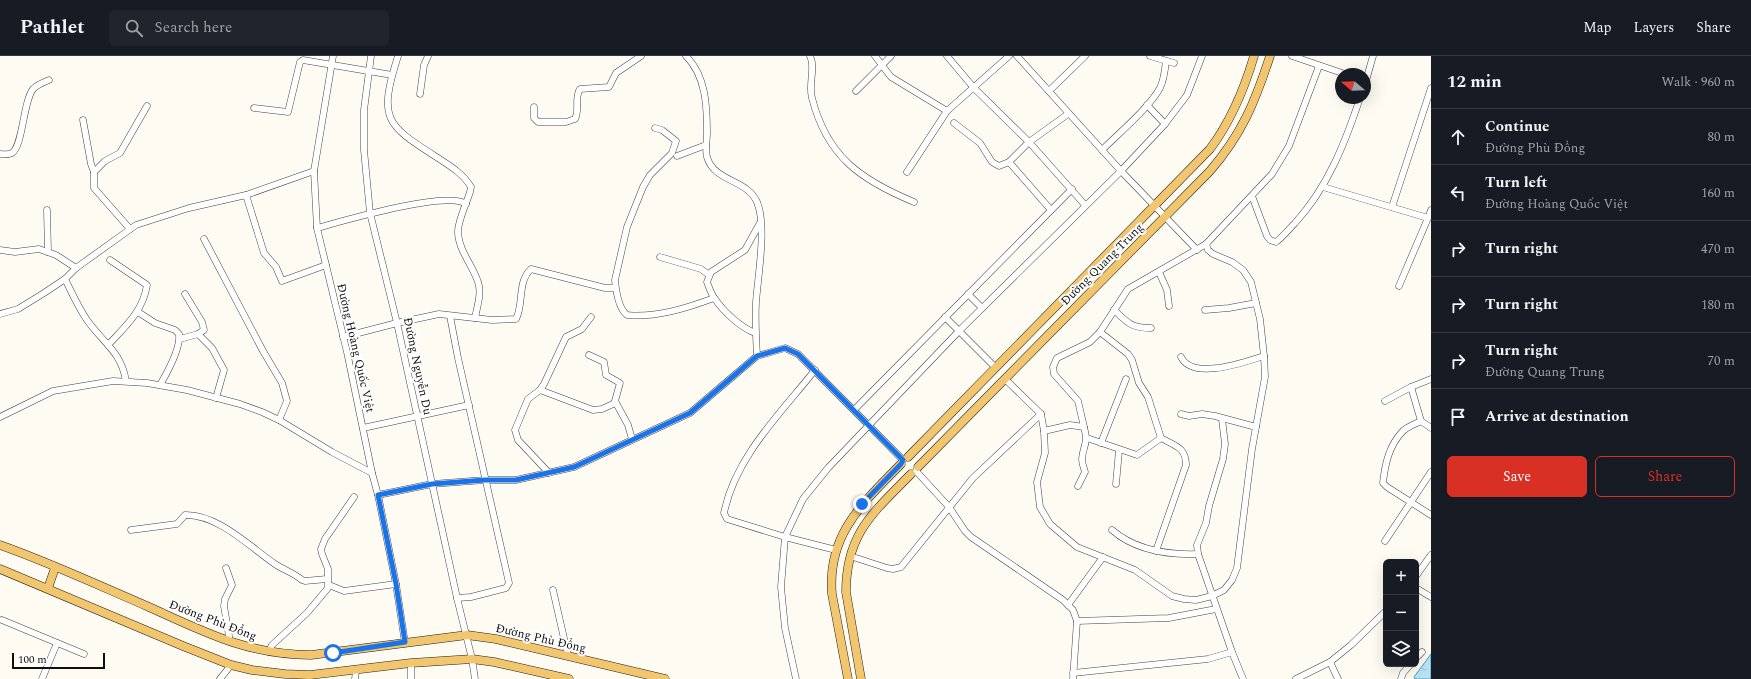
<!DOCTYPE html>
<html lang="en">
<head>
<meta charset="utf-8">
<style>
	:root { --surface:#171b24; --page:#20242c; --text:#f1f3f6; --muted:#9ea1a6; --line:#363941; --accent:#d93025 }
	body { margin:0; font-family:Spectral,serif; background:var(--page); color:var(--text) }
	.controls { position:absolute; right:12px; bottom:12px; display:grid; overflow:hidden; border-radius:6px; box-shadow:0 4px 16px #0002 }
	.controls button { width:36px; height:36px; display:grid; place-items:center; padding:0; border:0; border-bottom:1px solid var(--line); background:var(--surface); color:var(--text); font:20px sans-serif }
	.compass { position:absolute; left:1335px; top:12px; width:36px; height:36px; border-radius:50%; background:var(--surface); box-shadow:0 4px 16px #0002; rotate:289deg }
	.scale { position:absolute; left:12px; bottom:10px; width:93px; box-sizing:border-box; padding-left:4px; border:2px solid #0f0f0f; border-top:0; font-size:11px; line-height:14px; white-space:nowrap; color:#0f0f0f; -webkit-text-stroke:3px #fff; paint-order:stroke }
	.stop { position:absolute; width:12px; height:12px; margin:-9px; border:3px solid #1a73e8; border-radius:50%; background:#fff }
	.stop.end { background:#1a73e8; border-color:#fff; box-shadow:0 1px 4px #0008 }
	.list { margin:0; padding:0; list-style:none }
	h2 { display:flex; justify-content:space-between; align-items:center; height:52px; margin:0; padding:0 16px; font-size:17px }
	h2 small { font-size:13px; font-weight:400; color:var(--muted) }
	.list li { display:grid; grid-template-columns:26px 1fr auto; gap:12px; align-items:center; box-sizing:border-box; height:56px; padding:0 16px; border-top:1px solid var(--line) }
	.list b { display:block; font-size:15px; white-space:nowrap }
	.list p { margin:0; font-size:13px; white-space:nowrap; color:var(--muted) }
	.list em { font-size:13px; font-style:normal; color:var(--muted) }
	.actions { display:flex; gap:8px; padding:12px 16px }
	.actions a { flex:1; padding:9px 0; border:1px solid var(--accent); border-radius:6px; text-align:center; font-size:14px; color:var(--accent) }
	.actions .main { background:var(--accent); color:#fff }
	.icon { flex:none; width:22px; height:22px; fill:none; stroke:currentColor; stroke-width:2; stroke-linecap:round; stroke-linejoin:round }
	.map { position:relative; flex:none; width:1431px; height:623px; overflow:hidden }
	header { display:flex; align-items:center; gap:24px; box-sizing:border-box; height:56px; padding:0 20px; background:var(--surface); border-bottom:1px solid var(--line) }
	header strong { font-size:19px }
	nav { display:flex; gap:22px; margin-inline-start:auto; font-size:14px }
	.search { width:280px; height:36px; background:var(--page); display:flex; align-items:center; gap:10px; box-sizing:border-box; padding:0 14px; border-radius:6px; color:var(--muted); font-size:15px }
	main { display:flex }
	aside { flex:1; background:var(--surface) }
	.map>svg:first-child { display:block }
</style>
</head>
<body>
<header>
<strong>Pathlet</strong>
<div class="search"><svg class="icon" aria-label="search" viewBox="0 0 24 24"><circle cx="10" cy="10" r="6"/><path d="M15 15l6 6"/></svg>Search here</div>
<nav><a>Map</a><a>Layers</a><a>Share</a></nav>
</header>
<main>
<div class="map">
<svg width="1431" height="623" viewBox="0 0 1431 623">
	<defs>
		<pattern id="water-ripples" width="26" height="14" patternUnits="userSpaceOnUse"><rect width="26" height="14" fill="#b9e3f3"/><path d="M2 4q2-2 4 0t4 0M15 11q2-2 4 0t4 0" fill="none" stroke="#9ec2cf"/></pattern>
	</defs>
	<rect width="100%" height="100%" fill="#fefbf2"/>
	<!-- water -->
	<path fill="url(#water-ripples)" stroke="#439fc7" d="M 1431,598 L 1431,623 L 1415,623 L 1414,621 Z"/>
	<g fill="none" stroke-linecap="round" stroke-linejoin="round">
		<defs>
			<g id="minor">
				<path d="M 333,0 L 314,115 L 317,172 L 347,296 L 372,417 L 378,439 L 396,528 L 405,587"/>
				<path d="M 371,0 L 364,54 L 364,94 L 370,157 L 397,267 L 457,542 L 472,603 L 475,623"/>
				<path d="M 398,0 C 377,66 387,69 441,104 C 452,111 464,119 471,131 L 470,136 C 467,146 457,167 458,177 C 459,195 473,210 478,226 C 482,237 477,251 475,262"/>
				<path d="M 686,0 C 706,20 707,50 707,77 C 707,85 705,93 707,101 C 714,126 747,123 757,146 C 767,170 758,219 756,246 C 755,264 756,282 757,300"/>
				<path d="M 810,0 C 816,12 808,28 812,42 C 827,101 861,124 914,146"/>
				<path d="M 875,0 L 891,21 L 947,55"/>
				<path d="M 947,0 L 974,32 L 1029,86 L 1085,149"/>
				<path d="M 1017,0 L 1121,115 L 1197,194"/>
				<path d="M 1150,0 L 1174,7"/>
				<path d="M 1292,0 L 1345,18"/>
				<path d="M 1365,28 L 1373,0"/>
				<path d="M 856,35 L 891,0"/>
				<path d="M 1049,35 L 1085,0"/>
				<path d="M 420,38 L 424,9 L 428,0"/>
				<path d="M 1147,49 L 1165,68"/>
				<path d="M 534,51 L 534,62 L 538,66 L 566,66 L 575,63 C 580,54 574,42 580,33 L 609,31 L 616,17 L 641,0"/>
				<path d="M 254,52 L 288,56 L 300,6 L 303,4 L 392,19"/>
				<path d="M 83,64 L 91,108 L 94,116 L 94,132 L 130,173"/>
				<path d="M 954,67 L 980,87 L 992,106 L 999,110 L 1009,106 L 1029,86 L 1068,58"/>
				<path d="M 655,72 L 662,74 L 676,85 L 672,97 L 650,119 L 643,131 L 627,171 L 615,224 C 616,235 618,252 627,259 C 656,262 687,252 714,242"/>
				<path d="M 1102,94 C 1118,78 1149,52 1160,32 C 1164,24 1165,14 1166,5"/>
				<path d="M 0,98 C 4,98 9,99 12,97 C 23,90 23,46 33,33 C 37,29 44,26 49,24"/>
				<path d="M 677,100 L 706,89"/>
				<path d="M 1009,106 L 1051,154"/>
				<path d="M 94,116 L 105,105 L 120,97 L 147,50"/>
				<path d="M 907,116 L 947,55 L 1009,0"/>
				<path d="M 1323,131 L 1428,162 L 1431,154"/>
				<path d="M 246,139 L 264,197 L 276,211 L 282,225 L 326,209"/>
				<path d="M 1252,140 L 1267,180 L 1270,184 L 1276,186 C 1283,181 1289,173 1295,167 C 1328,131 1345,87 1360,42"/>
				<path d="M 1392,151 L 1431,32"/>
				<path d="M 47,154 L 48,196"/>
				<path d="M 317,172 C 343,165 447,134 466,148"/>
				<path d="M 204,183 L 263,295 L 282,327 L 287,345 L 279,364"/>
				<path d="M 0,194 L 15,196 L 39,193 L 56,199 L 76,212"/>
				<path d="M 660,201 L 701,213 L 709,219"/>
				<path d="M 1159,216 L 1167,234 L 1169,250"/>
				<path d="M 65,223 C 72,237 78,251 87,264 C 103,287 121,295 126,325"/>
				<path d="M 1399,230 L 1428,162"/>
				<path d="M 968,238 L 982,252"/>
				<path d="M 1114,254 C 1128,267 1131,272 1151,272"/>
				<path d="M 1205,254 L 1229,252 L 1256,247"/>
				<path d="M 138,256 L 155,267 L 175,274 L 179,278 C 181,292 167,317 160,329"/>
				<path d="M 0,258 L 18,253 L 44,237 L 65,223 L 76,212 L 136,169 L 189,152 L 246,139 L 314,115"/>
				<path d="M 450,260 L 458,302 L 509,527 L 506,532 L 471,541 L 457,542"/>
				<path d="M 945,261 L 995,311"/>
				<path d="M 1100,276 L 1128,298 L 1132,304 L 1139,327 L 1148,341 L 1161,382"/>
				<path d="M 755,277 C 740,271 724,256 715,243 C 711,238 709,231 707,226 L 711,216 L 745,194 L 760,167"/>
				<path d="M 198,278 L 212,292 L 224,314 L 216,342"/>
				<path d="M 343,281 L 397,267 L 439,258 L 492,264 L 516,263 C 524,248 517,226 531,213 L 605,232 L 615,232"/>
				<path d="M 180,283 L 198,278 L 204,274 L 202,266 L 185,238"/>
				<path d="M 108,289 C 126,270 143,255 147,229 L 110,204"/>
				<path d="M 589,299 L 604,306 L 606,319 L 620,327 L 615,345 L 628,369 L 632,383"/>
				<path d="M 1181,301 C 1193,325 1244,306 1264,300"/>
				<path d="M 815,314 C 781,357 735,401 724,457 L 727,463 L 785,481 L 836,494"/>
				<path d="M 1411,331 L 1421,365 C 1415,368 1406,371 1402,376 C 1389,390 1385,408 1383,427 L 1387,431 L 1431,459"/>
				<path d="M 540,334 L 593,354 L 602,353 L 615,347"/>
				<path d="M 1385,345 L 1411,331 L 1431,323"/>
				<path d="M 854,354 L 1072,133"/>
				<path d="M 1041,358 L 1044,375 L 1045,397 L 1037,426 L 1040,451 L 1050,468 L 1077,491 L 1135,514 L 1172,540 L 1184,543 L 1196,544 L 1212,540 L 1224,534 L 1232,524 L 1237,512 L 1252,393 L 1265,321 L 1264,300 L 1260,263 L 1251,226 L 1243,214 L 1232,206 L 1213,198 L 1208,194 L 1206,188"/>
				<path d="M 1181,358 L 1189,360 L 1202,358 L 1215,360 L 1256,371"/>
				<path d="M 0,361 L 53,335 L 113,325 L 147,327 L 187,334 L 240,348 L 262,356 L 279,364 L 332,396 L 372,417"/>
				<path d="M 1222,363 L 1225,388 L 1223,403 L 1209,450 L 1206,467 L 1197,489 L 1198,498 L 1232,596 L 1243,623"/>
				<path d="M 1421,365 L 1431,372"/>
				<path d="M 1084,371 L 1078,345 L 1054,318 L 1053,311 L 1057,302 L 1090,286 L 1100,276 L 1128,233 L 1206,188 L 1272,118 L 1289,90 L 1319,10"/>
				<path d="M 363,372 L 469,349"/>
				<path d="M 1044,375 L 1070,369 L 1084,371 C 1089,388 1083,389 1082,403 C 1082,408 1084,412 1085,416 L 1078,430"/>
				<path d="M 1087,382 L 1137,399 L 1161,382 C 1175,390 1186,391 1186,409 L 1156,495"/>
				<path d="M 1101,387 L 1126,323"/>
				<path d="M 916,415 L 949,451 L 965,475 L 971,481 L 1063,544 L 1073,554 L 1077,565 L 1073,623"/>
				<path d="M 549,417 L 518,384 L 515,374 L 528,343 L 540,334 L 544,328 L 566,281 L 582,273 L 591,261"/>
				<path d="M 1116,428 L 1119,394"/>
				<path d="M 378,439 L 432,428 L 485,424 L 516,424 L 574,411 L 690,357 L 757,300 L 785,292 L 798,298 L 903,404"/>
				<path d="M 131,474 L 177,468 L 185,459 C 218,458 250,491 275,508 C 284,514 294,517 302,524 L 305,525 L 327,523"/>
				<path d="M 1112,474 C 1135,494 1168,499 1198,498"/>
				<path d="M 1385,485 L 1431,416"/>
				<path d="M 850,500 L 887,512 L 893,513 L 901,511 L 973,422 L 1041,358 L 1005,323"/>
				<path d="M 226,512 L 232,529 L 225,543 L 224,550 L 230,586"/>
				<path d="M 1416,520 L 1431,499"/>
				<path d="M 329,529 L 344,535 L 396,528"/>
				<path d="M 1416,532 L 1431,541"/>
				<path d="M 553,534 L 568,600"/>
				<path d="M 1068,549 L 1103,501"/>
				<path d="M 2,564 L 84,598"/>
				<path d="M 1077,565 L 1169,562 L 1216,553"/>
				<path d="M 269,596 L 272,589 L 307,557 L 328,532 L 328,513 L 322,498 L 321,493 L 325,483 L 354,441"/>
				<path d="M 1416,602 L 1422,596"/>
				<path d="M 1073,617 L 1208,603 L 1232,596"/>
				<path d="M 42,623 L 57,587"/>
				<path d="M 220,623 L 231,609"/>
				<path d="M 355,623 L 356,615"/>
				<path d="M 411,623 L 411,607"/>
				<path d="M 796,623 L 785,572 L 781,531 L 785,481 L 803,443 L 828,412 L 959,275 L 1121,115 L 1165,68 L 1187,39 L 1202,0"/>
				<path d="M 1296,623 L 1330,606"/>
				<path d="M 1338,623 L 1330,606 L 1351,589 L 1386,555"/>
				<path d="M 1401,623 L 1403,617 L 1411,608"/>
			</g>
			<g id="major">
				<path d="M 908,401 L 1210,93 C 1231,65 1244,34 1254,0"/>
				<path d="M 918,411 L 1210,115 C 1242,78 1255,46 1270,0"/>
				<path d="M 0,489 C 51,507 100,530 149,551 C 205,576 248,599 311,599 L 467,579 L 496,583 L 665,623"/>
				<path d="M 0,513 L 183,590 L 231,609 L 252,614 L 285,618 L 310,619 L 411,607 L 472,603 L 494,606 L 569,623"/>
				<path d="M 48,532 L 55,512"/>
				<path d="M 848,623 L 832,538 C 827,478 863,447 901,408"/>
				<path d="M 861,623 L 846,536 C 846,477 874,456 911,418"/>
			</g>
		</defs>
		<!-- minor casing -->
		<use href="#minor" stroke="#424242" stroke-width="7"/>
		<!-- major casing -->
		<use href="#major" stroke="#202020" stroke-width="9"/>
		<!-- minor -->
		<use href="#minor" stroke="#fff" stroke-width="6"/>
		<!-- major -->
		<use href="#major" stroke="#f2c66f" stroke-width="8"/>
	</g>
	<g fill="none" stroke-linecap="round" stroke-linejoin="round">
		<!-- route -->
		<path stroke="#1a73e8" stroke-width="5" d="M 333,597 L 405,586 L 396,528 L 378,439 L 432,428 L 485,424 L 516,424 L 574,411 L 690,357 L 757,300 L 785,292 L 798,298 L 903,404 L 901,408 L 862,448"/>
	</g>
	<g text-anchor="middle" stroke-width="4" stroke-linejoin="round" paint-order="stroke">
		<!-- street labels -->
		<g font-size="12" fill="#0f0f0f" stroke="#fff">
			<text transform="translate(1102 208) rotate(-45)" y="4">Đường Quang Trung</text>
			<text transform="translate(356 292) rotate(77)" y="4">Đường Hoàng Quốc Việt</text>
			<text transform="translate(418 310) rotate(78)" y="4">Đường Nguyễn Du</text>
			<text transform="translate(213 564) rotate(21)" y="4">Đường Phù Đổng</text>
			<text transform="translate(541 582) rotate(13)" y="4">Đường Phù Đổng</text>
		</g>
	</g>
</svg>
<div class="controls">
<button>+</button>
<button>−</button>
<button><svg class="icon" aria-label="layers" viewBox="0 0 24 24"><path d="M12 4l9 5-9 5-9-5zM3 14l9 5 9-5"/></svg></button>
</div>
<svg class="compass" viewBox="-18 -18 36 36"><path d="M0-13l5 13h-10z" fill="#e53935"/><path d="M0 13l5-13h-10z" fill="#9ea1a6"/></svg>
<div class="scale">100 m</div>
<div class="stop" style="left:333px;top:597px"></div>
<div class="stop end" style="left:862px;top:448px"></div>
</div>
<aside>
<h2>12 min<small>Walk · 960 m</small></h2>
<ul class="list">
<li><svg class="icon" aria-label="ahead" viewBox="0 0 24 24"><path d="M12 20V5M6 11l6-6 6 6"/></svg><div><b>Continue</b><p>Đường Phù Đổng</p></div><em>80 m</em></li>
<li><svg class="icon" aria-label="left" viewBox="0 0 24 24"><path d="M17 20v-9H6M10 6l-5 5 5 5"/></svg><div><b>Turn left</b><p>Đường Hoàng Quốc Việt</p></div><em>160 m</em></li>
<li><svg class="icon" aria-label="right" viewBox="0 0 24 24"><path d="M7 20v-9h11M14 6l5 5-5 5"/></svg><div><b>Turn right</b></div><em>470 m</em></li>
<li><svg class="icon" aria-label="right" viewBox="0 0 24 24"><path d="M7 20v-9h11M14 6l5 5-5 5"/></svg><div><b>Turn right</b></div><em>180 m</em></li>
<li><svg class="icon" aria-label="right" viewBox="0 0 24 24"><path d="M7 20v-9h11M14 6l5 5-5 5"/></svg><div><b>Turn right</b><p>Đường Quang Trung</p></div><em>70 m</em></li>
<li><svg class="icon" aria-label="arrive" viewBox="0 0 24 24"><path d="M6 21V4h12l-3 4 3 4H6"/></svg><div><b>Arrive at destination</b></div></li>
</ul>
<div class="actions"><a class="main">Save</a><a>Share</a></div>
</aside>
</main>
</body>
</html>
